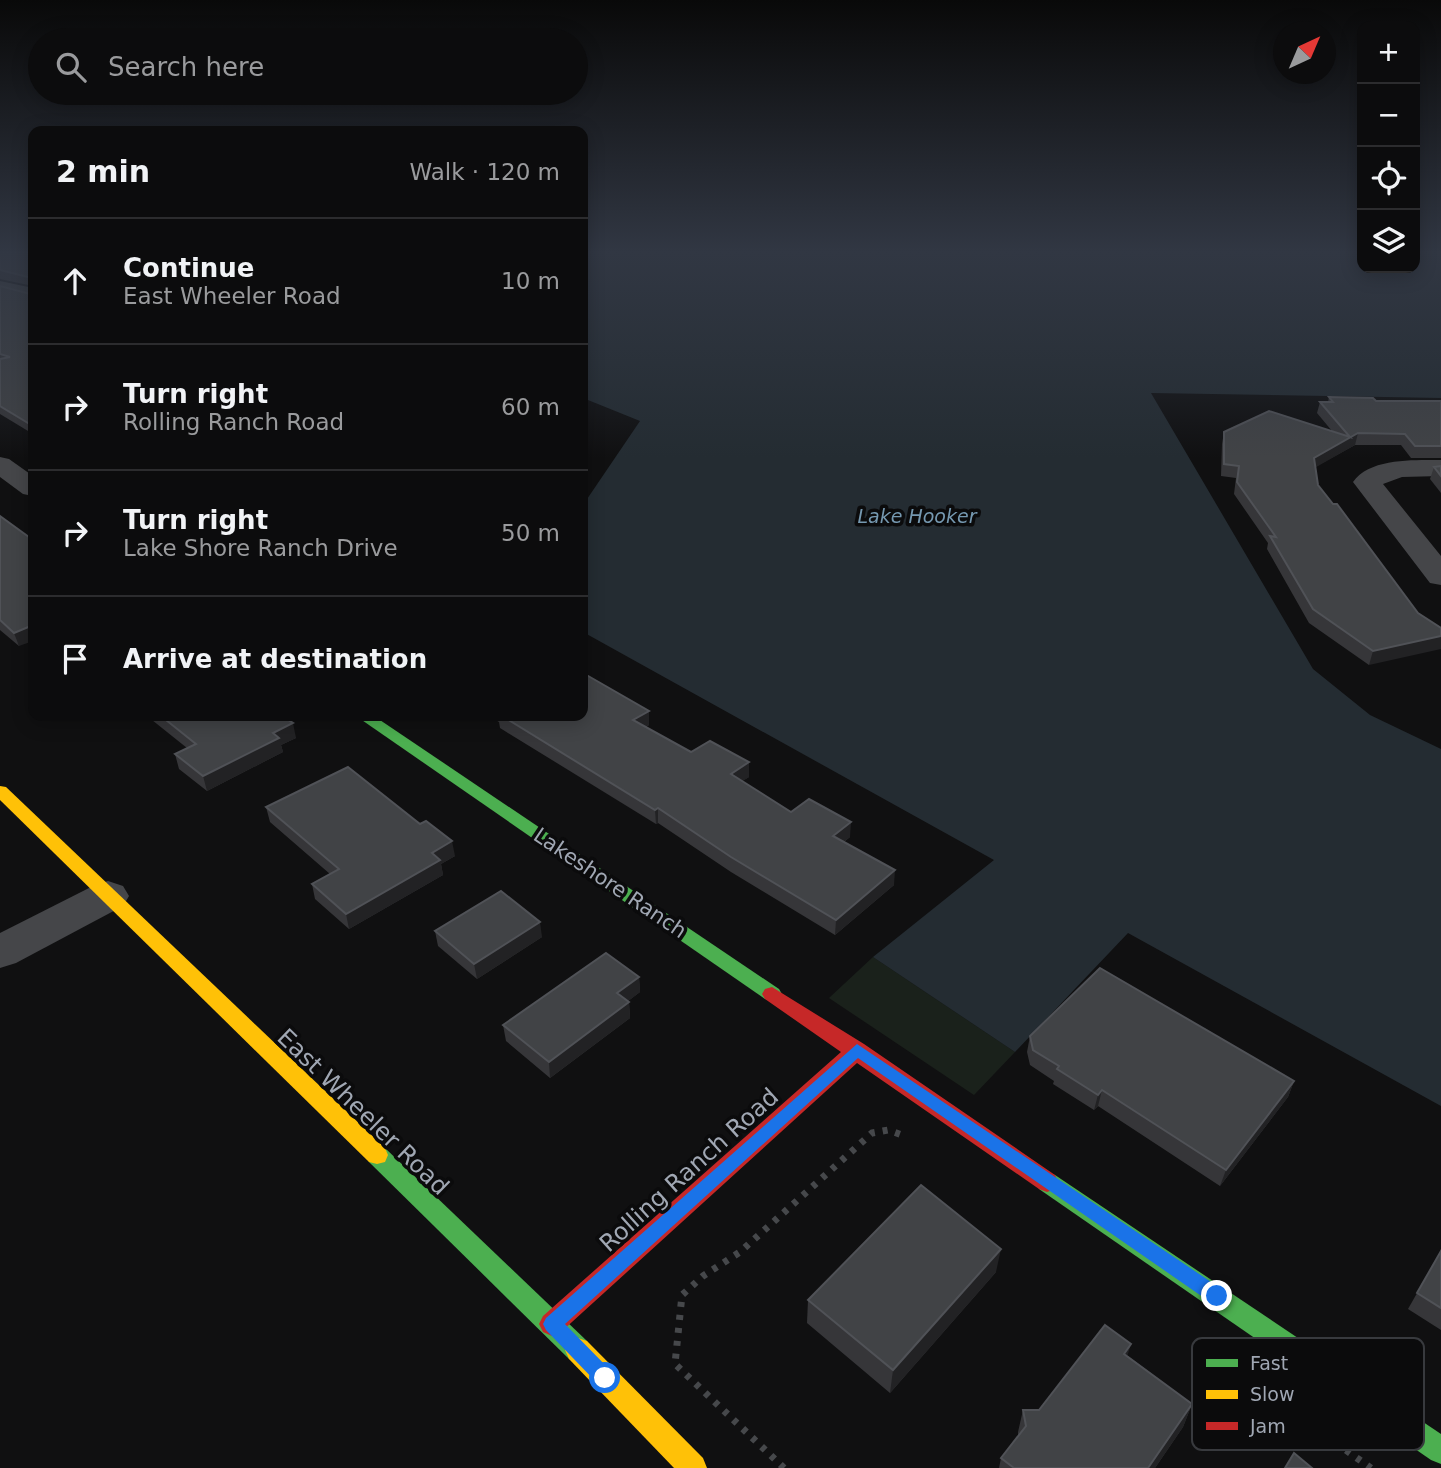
<!DOCTYPE html>
<html lang="en">
<head>
<meta charset="utf-8">
<style>
	:root { --surface:#0c0c0d; --page:#151516; --text:#f1f3f6; --muted:#9a9b9d; --line:#2c2c2e }
	body { margin:0; font-family:"DejaVu Sans",sans-serif; background:var(--page); color:var(--text) }
	.controls { position:absolute; right:21px; top:21px; display:grid; overflow:hidden; border-radius:14px; box-shadow:0 4px 18px #0003 }
	.controls button { width:63px; height:63px; display:grid; place-items:center; padding:0; border:0; border-bottom:2px solid var(--line); background:var(--surface); color:var(--text); font:35px sans-serif }
	.compass { position:absolute; left:1273px; top:21px; width:63px; height:63px; border-radius:50%; background:var(--surface); box-shadow:0 4px 18px #0003; rotate:44deg }
	.stop { position:absolute; width:21px; height:21px; margin:-16px; border:5px solid #1a73e8; border-radius:50%; background:#fff }
	.stop.end { background:#1a73e8; border-color:#fff; box-shadow:0 2px 7px #0008 }
	.list { margin:0; padding:0; list-style:none }
	h2 { display:flex; justify-content:space-between; align-items:center; height:91px; margin:0; padding:0 28px; font-size:30px }
	h2 small { font-size:23px; font-weight:400; color:var(--muted) }
	.list li { display:grid; grid-template-columns:46px 1fr auto; gap:21px; align-items:center; box-sizing:border-box; height:126px; padding:0 28px; border-top:2px solid var(--line) }
	.list b { display:block; font-size:26px; white-space:nowrap }
	.list p { margin:0; font-size:23px; white-space:nowrap; color:var(--muted) }
	.list em { font-size:23px; font-style:normal; color:var(--muted) }
	.icon { flex:none; width:38px; height:38px; fill:none; stroke:currentColor; stroke-width:2; stroke-linecap:round; stroke-linejoin:round }
	.map { position:relative; flex:none; width:1441px; height:1468px; overflow:hidden }
	.search { position:absolute; background:var(--surface); box-shadow:0 4px 18px #0003; left:28px; top:28px; width:560px; height:77px; display:flex; align-items:center; gap:18px; box-sizing:border-box; padding:0 24px; border-radius:38px; color:var(--muted); font-size:26px }
	.panel { position:absolute; background:var(--surface); box-shadow:0 4px 18px #0003; left:28px; top:126px; width:560px; height:595px; border-radius:14px }
	.map>svg:first-child { display:block }
</style>
</head>
<body>
<div class="map">
<svg width="1441" height="1468" viewBox="0 0 1441 1468">
	<rect width="100%" height="100%" fill="#101011"/>
	<!-- green -->
	<path fill="#1a211b" d="M 873,957 L 1015,1052 L 974,1095 L 829,998 Z"/>
	<!-- water -->
	<path fill="#242c32" d="M 583,252 L 1362,252 L 1362,268 L 1415,268 L 1415,252 L 1441,252 L 1441,398 L 1151,393 L 1313,669 L 1370,715 L 1441,749 L 1441,1106 L 1128,933 L 1015,1052 L 873,957 L 994,860 L 583,632 L 583,505 L 640,421 L 583,398 Z"/>
	<g fill="none" stroke-linecap="round" stroke-linejoin="round">
		<!-- path -->
		<g stroke="#46484b" stroke-width="7" stroke-dasharray="5 8" stroke-linecap="butt">
			<path d="M 1240,1375 L 1371,1468"/>
			<path d="M 784,1468 L 675,1364 L 682,1295 L 703,1276 L 740,1252 L 872,1133 L 888,1130 L 902,1135"/>
		</g>
		<!-- street -->
		<g fill="#454649" fill-rule="evenodd">
			<path d="M 0,281 L 33,288 L 33,300 L 0,293 Z"/>
			<path d="M 0,457 L 9,459 L 33,476 L 33,496 L 23,494 L 0,477 Z"/>
			<path d="M 1431,460 L 1441,460 L 1441,476 L 1402,477 L 1383,484 L 1441,556 L 1441,585 L 1430,583 L 1353,482 C 1368,460 1407,460 1431,460 Z"/>
			<path d="M 108,881 L 123,886 L 129,896 L 123,906 L 16,963 L 0,968 L 0,933 L 93,886 Z"/>
		</g>
		<!-- fast -->
		<g fill="#4caf50" fill-rule="evenodd">
			<path d="M 356,716 L 374,716 L 779,989 L 782,994 L 779,999 L 772,1001 L 765,999 Z"/>
			<path d="M 377,1146 L 385,1148 L 587,1341 L 591,1350 L 587,1359 L 578,1362 L 569,1359 L 369,1162 L 366,1155 L 369,1148 Z"/>
			<path d="M 1047,1172 L 1055,1175 L 1441,1434 L 1441,1464 L 1431,1460 L 1039,1189 L 1036,1182 L 1039,1175 Z"/>
		</g>
		<!-- slow -->
		<g fill="#ffc107" fill-rule="evenodd">
			<path d="M 0,786 L 6,787 L 385,1148 L 388,1155 L 385,1162 L 377,1164 L 369,1162 L 0,800 Z"/>
			<path d="M 578,1338 L 587,1341 L 703,1458 L 707,1468 L 674,1468 L 569,1359 L 565,1350 L 569,1341 Z"/>
		</g>
		<!-- jam -->
		<path fill="#c62828" fill-rule="evenodd" d="M 772,987 L 864,1044 L 1055,1175 L 1058,1182 L 1055,1189 L 1047,1192 L 1039,1189 L 857,1063 L 561,1332 L 552,1336 L 543,1332 L 539,1324 L 543,1316 L 841,1052 L 765,999 L 762,994 L 765,989 Z"/>
	</g>
	<!-- wall -->
	<g fill="#363639">
		<path d="M 0,252 L 33,252 L 33,434 L 0,414 L 0,286 L 30,294 L 33,291 L 33,286 L 0,279 Z"/>
		<path d="M 1329,397 L 1376,401 L 1441,401 L 1441,458 L 1411,458 L 1401,445 L 1355,445 L 1315,467 L 1318,485 L 1418,613 L 1369,665 L 1309,623 L 1267,549 L 1268,543 L 1234,494 L 1236,478 L 1221,476 L 1222,444 L 1224,432 L 1332,431 L 1317,413 L 1320,402 L 1328,402 Z"/>
		<path d="M 1441,466 L 1441,493 L 1430,479 L 1434,467 Z"/>
		<path d="M 0,516 L 19,646 L 0,630 Z"/>
		<path d="M 649,711 L 649,725 L 646,727 L 691,752 L 749,777 L 742,781 L 791,812 L 850,837 L 844,842 L 894,885 L 835,935 L 731,872 L 658,823 L 656,824 L 500,728 L 499,722 L 489,716 L 583,716 Z"/>
		<path d="M 147,716 L 282,716 L 296,738 L 281,745 L 283,752 L 207,791 L 179,769 L 175,754 L 187,748 Z"/>
		<path d="M 266,807 L 455,856 L 441,864 L 443,875 L 349,929 L 315,899 L 312,884 L 330,874 L 270,822 Z"/>
		<path d="M 435,931 L 542,937 L 477,979 L 438,946 Z"/>
		<path d="M 639,977 L 640,992 L 628,1001 L 629,1002 L 630,1018 L 550,1078 L 506,1041 L 503,1025 Z"/>
		<path d="M 1030,1036 L 1294,1081 L 1288,1097 L 1220,1186 L 1098,1106 L 1094,1110 L 1053,1084 L 1054,1081 L 1030,1065 L 1027,1052 Z"/>
		<path d="M 1441,1251 L 1441,1330 L 1408,1309 Z"/>
		<path d="M 996,1272 L 890,1393 L 807,1323 L 808,1300 Z"/>
		<path d="M 1128,1356 L 1192,1404 L 1183,1427 L 1155,1468 L 999,1468 L 1001,1458 L 1018,1436 L 1018,1432 L 1023,1410 L 1039,1410 Z"/>
	</g>
	<!-- shaded-wall -->
	<g fill="#222224">
		<path d="M 1358,433 L 1355,445 L 1311,470 L 1314,458 Z"/>
		<path d="M 33,625 L 33,641 L 19,646 L 14,633 Z"/>
		<path d="M 1441,636 L 1441,649 L 1369,665 L 1373,651 Z"/>
		<path d="M 649,711 L 649,725 L 634,734 L 633,720 Z"/>
		<path d="M 293,723 L 296,738 L 281,745 L 283,752 L 207,791 L 203,776 L 273,733 Z"/>
		<path d="M 749,762 L 749,777 L 730,789 L 731,774 Z"/>
		<path d="M 658,808 L 658,823 L 656,824 L 655,810 Z"/>
		<path d="M 851,822 L 850,837 L 832,851 L 833,836 Z"/>
		<path d="M 452,841 L 455,856 L 441,864 L 443,875 L 349,929 L 346,914 L 432,853 Z"/>
		<path d="M 895,870 L 894,885 L 835,935 L 836,920 Z"/>
		<path d="M 540,922 L 542,937 L 477,979 L 474,964 Z"/>
		<path d="M 639,977 L 640,992 L 618,1009 L 617,993 Z"/>
		<path d="M 629,1002 L 630,1018 L 550,1078 L 549,1062 Z"/>
		<path d="M 1294,1081 L 1288,1097 L 1220,1186 L 1226,1170 Z"/>
		<path d="M 1102,1090 L 1098,1106 L 1094,1110 L 1098,1095 Z"/>
		<path d="M 1001,1249 L 996,1272 L 890,1393 L 893,1370 Z"/>
		<path d="M 1131,1344 L 1124,1367 L 1124,1354 Z"/>
		<path d="M 1192,1404 L 1183,1427 L 1155,1468 L 1148,1468 Z"/>
	</g>
	<!-- building -->
	<g fill="#414346" stroke="#505257" stroke-width="2">
		<path d="M 0,252 L 33,252 L 33,426 L 0,406 L 0,359 L 10,357 L 0,354 L 0,286 L 30,294 L 33,291 L 32,278 L 0,270 Z"/>
		<path d="M 1329,397 L 1373,398 L 1376,401 L 1441,401 L 1441,446 L 1415,446 L 1405,434 L 1358,433 L 1314,458 L 1318,485 L 1333,504 L 1337,504 L 1418,613 L 1441,628 L 1441,636 L 1373,651 L 1313,609 L 1270,536 L 1276,537 L 1237,482 L 1239,466 L 1224,464 L 1224,432 L 1269,411 L 1350,437 L 1320,402 L 1333,402 Z"/>
		<path d="M 1441,466 L 1441,476 L 1434,467 Z"/>
		<path d="M 0,516 L 33,540 L 33,625 L 14,633 L 0,620 Z"/>
		<path d="M 583,673 L 649,711 L 633,720 L 691,752 L 710,741 L 749,762 L 731,774 L 791,812 L 809,799 L 851,822 L 833,836 L 895,870 L 836,920 L 731,857 L 658,808 L 655,810 L 502,716 L 583,716 Z"/>
		<path d="M 161,716 L 282,716 L 293,723 L 273,733 L 279,738 L 203,776 L 175,754 L 196,744 Z"/>
		<path d="M 348,767 L 420,824 L 426,821 L 452,841 L 432,853 L 440,860 L 346,914 L 312,884 L 339,869 L 266,807 Z"/>
		<path d="M 501,891 L 540,922 L 474,964 L 435,931 Z"/>
		<path d="M 606,953 L 639,977 L 617,993 L 629,1002 L 549,1062 L 503,1025 Z"/>
		<path d="M 1100,968 L 1294,1081 L 1226,1170 L 1102,1090 L 1098,1095 L 1057,1069 L 1059,1066 L 1033,1050 L 1030,1036 Z"/>
		<path d="M 921,1185 L 1001,1249 L 893,1370 L 808,1300 Z"/>
		<path d="M 1441,1251 L 1441,1308 L 1417,1293 Z"/>
		<path d="M 1105,1325 L 1131,1344 L 1124,1354 L 1192,1404 L 1148,1468 L 1014,1468 L 1001,1458 L 1026,1426 L 1023,1410 L 1039,1410 Z"/>
		<path d="M 1294,1453 L 1312,1468 L 1285,1468 Z"/>
	</g>
	<!-- sky -->
	<linearGradient id="sky" x2="0" y2="1"><stop stop-color="#090909"/><stop offset="0.55" stop-color="#313743"/><stop offset="1" stop-color="#313743" stop-opacity="0"/></linearGradient>
	<rect width="1441" height="458" fill="url(#sky)"/>
	<!-- route -->
	<path fill="#1a73e8" d="M 857,1044 L 1223,1290 L 1226,1296 L 1223,1302 L 1210,1302 L 858,1058 L 565,1324 L 611,1371 L 614,1378 L 611,1384 L 605,1387 L 598,1384 L 546,1330 L 543,1324 L 546,1318 Z"/>
	<g text-anchor="middle" stroke-width="7" stroke-linejoin="round" paint-order="stroke">
		<!-- far-water labels -->
		<g font-size="19" font-style="italic" fill="#7598b0" stroke="#0b0b0c">
			<text x="917" y="523">Lake Hooker</text>
		</g>
		<!-- street labels -->
		<g font-size="21" fill="#a0a7b3" stroke="#0b0b0c">
			<text transform="translate(610 883) rotate(34)" y="7">Lakeshore Ranch</text>
		</g>
		<!-- near-street labels -->
		<g font-size="24" fill="#a0a7b3" stroke="#0b0b0c">
			<text transform="translate(363 1112) rotate(44)" y="8">East Wheeler Road</text>
			<text transform="translate(689 1170) rotate(-42)" y="8">Rolling Ranch Road</text>
		</g>
	</g>
	<!-- legend -->
	<rect x="1192" y="1338" width="232" height="112" rx="10" fill="#0b0b0c" stroke="#383a3e" stroke-width="2"/>
	<rect x="1206" y="1359" width="32" height="8" fill="#4caf50"/>
	<rect x="1206" y="1390" width="32" height="9" fill="#ffc107"/>
	<rect x="1206" y="1422" width="32" height="8" fill="#c62828"/>
	<g font-size="19" fill="#a0a7b3">
		<text x="1250" y="1370">Fast</text>
		<text x="1250" y="1401">Slow</text>
		<text x="1250" y="1433">Jam</text>
	</g>
</svg>
<div class="controls">
<button>+</button>
<button>−</button>
<button><svg class="icon" aria-label="locate" viewBox="0 0 24 24"><circle cx="12" cy="12" r="6"/><path d="M12 2v4M12 18v4M2 12h4M18 12h4"/></svg></button>
<button><svg class="icon" aria-label="layers" viewBox="0 0 24 24"><path d="M12 4l9 5-9 5-9-5zM3 14l9 5 9-5"/></svg></button>
</div>
<svg class="compass" viewBox="-18 -18 36 36"><path d="M0-13l5 13h-10z" fill="#e53935"/><path d="M0 13l5-13h-10z" fill="#9a9b9d"/></svg>
<div class="stop" style="left:605px;top:1378px"></div>
<div class="stop end" style="left:1217px;top:1296px"></div>
<div class="search"><svg class="icon" aria-label="search" viewBox="0 0 24 24"><circle cx="10" cy="10" r="6"/><path d="M15 15l6 6"/></svg>Search here</div>
<section class="panel">
<h2>2 min<small>Walk · 120 m</small></h2>
<ul class="list">
<li><svg class="icon" aria-label="ahead" viewBox="0 0 24 24"><path d="M12 20V5M6 11l6-6 6 6"/></svg><div><b>Continue</b><p>East Wheeler Road</p></div><em>10 m</em></li>
<li><svg class="icon" aria-label="right" viewBox="0 0 24 24"><path d="M7 20v-9h11M14 6l5 5-5 5"/></svg><div><b>Turn right</b><p>Rolling Ranch Road</p></div><em>60 m</em></li>
<li><svg class="icon" aria-label="right" viewBox="0 0 24 24"><path d="M7 20v-9h11M14 6l5 5-5 5"/></svg><div><b>Turn right</b><p>Lake Shore Ranch Drive</p></div><em>50 m</em></li>
<li><svg class="icon" aria-label="arrive" viewBox="0 0 24 24"><path d="M6 21V4h12l-3 4 3 4H6"/></svg><div><b>Arrive at destination</b></div></li>
</ul>
</section>
</div>
</body>
</html>
